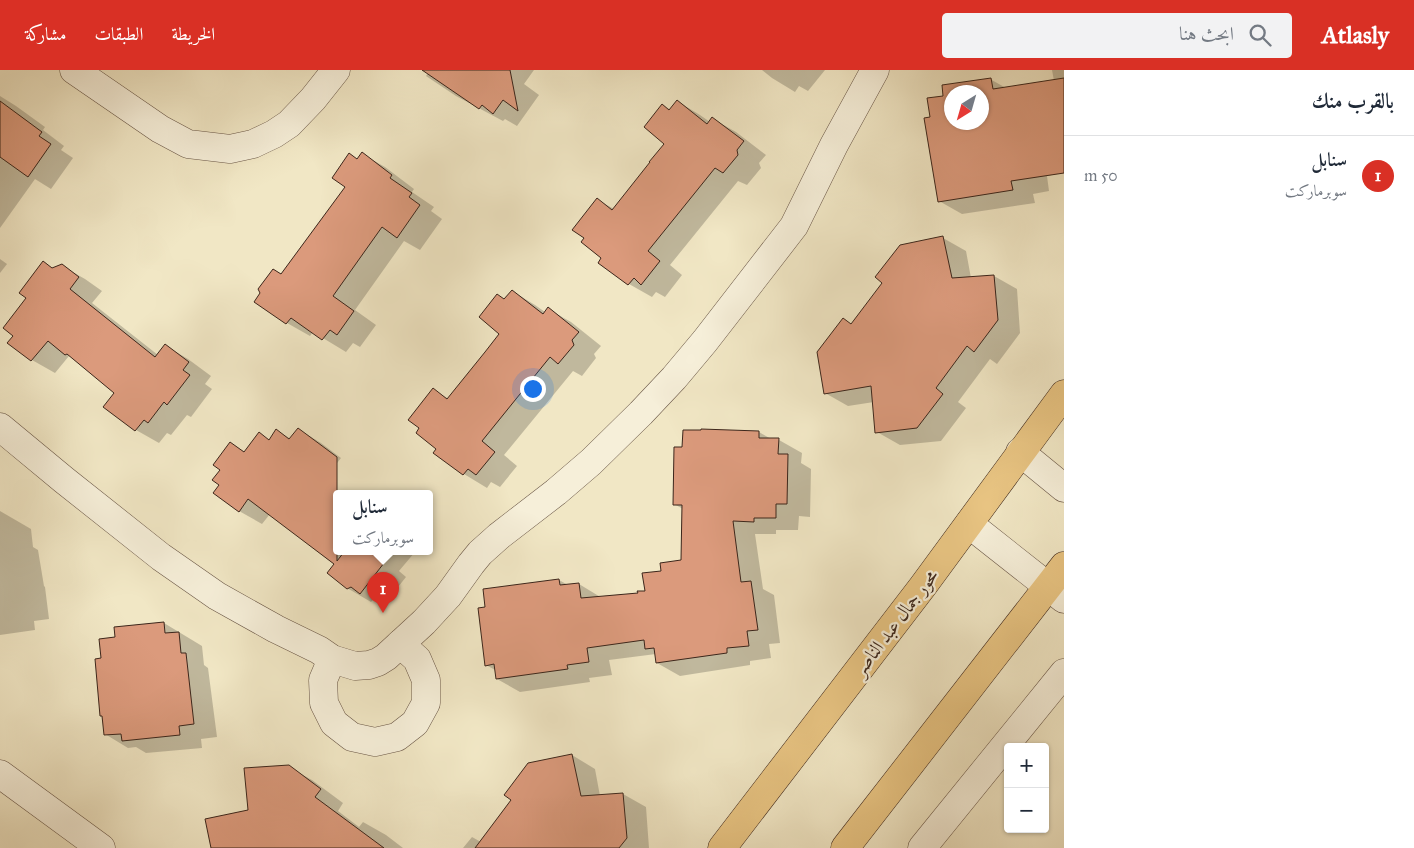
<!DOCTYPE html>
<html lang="ar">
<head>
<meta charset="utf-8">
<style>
	:root { --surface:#fff; --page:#f2f2f3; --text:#1f2937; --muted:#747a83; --line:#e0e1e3; --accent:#d93025 }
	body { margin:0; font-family:"IM FELL Great Primer",Amiri,serif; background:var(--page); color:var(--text); direction:rtl }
	.controls { position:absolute; right:15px; bottom:15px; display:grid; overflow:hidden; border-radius:5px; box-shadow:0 1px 4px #0004 }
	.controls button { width:45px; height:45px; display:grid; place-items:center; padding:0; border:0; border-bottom:1px solid var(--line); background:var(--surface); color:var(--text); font:25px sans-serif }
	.compass { position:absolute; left:944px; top:15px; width:45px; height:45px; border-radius:50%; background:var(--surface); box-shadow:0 1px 4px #0004; rotate:217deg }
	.you { position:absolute; left:532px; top:318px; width:18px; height:18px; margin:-12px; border:4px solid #fff; border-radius:50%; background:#1a73e8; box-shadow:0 0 0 8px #1a73e833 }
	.badge { display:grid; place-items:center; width:32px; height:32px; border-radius:50%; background:var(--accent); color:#fff; font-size:16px; font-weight:700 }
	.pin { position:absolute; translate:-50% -41px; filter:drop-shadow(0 1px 2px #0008) }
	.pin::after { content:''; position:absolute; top:26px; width:18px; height:15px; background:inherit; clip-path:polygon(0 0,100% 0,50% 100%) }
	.popup { position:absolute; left:333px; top:420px; width:100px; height:65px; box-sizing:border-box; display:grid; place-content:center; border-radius:5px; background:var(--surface); filter:drop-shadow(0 1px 4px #0005); font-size:16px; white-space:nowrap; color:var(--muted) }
	.popup b { font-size:19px; color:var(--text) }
	.popup::after { content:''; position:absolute; left:50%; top:100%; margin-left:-10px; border:10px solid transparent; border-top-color:var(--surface) }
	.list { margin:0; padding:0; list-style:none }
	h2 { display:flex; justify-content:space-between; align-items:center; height:65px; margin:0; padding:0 20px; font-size:21px }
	h2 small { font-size:16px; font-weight:400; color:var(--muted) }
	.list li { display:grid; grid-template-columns:32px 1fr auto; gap:15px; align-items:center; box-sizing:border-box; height:80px; padding:0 20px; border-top:1px solid var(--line) }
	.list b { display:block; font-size:19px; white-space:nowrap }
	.list p { margin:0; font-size:16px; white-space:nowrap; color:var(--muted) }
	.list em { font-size:16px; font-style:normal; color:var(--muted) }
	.icon { flex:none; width:28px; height:28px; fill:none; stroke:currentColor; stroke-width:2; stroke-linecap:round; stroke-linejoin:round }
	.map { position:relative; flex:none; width:1064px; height:778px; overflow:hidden; direction:ltr }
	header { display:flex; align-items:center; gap:30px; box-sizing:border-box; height:70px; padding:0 25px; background:var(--accent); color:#fff }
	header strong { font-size:24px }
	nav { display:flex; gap:28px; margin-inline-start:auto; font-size:18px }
	.search { width:350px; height:45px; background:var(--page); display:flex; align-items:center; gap:12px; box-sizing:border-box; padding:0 18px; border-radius:5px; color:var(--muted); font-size:19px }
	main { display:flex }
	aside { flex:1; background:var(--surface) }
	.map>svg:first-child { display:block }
</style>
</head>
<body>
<header>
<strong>Atlasly</strong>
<div class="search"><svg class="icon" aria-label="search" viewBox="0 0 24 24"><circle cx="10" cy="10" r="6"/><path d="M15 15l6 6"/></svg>ابحث هنا</div>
<nav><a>الخريطة</a><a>الطبقات</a><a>مشاركة</a></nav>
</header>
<main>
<aside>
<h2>بالقرب منك<small></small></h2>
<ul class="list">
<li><span class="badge">1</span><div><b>سنابل</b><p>سوبرماركت</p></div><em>50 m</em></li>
</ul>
</aside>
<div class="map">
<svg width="1064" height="778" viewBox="0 0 1064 778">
	<rect width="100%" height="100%" fill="#f1e7c5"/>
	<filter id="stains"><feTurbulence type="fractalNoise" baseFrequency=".004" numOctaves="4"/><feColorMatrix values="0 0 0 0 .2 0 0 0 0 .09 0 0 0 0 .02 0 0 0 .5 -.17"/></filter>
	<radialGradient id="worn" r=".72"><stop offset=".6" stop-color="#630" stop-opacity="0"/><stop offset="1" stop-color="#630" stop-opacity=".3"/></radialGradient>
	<!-- shadow -->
	<g fill="#0003" fill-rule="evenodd">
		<path d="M 430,0 L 534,0 L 524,14 L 539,25 L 517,56 L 505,49 L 503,51 L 456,26 L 426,6 Z"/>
		<path d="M 762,0 L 825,0 L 808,21 L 799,16 L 795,22 L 772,8 Z"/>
		<path d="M 1052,0 L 1064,0 L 1064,84 L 1049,86 L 1052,105 L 1047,106 L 1049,121 L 1033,124 L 1035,133 L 962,144 L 939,131 L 932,49 L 944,27 L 943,16 L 990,9 L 1006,18 L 1054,11 ZM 952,22 L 982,22 L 982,52 L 952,52 Z"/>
		<path d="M 0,26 L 16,36 L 45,57 L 43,60 L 64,76 L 61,80 L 73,88 L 51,119 L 35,109 L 0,158 Z"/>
		<path d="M 677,31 L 700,45 L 710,52 L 713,49 L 736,62 L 766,85 L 759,93 L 761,98 L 747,115 L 738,111 L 670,195 L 682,205 L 665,227 L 656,222 L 652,227 L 629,214 L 600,192 L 603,188 L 585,168 L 598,130 L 614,139 L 666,73 L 663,35 L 671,40 Z"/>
		<path d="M 362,84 L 385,97 L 414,119 L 412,122 L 434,137 L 431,141 L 442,149 L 420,180 L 404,171 L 355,240 L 376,255 L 360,277 L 353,273 L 346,282 L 313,262 L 310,266 L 287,253 L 256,232 L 282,205 L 346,117 L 358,90 Z"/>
		<path d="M 943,168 L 966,181 L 971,208 L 994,206 L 1017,219 L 1020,263 L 997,294 L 990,289 L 958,332 L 966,338 L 941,371 L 900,375 L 877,362 L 874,332 L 848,336 L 825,323 L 852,255 Z"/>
		<path d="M 0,189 L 7,194 L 0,203 Z"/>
		<path d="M 44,193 L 54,199 L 62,196 L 85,209 L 102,221 L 92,233 L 158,285 L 166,276 L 188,289 L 211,306 L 205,314 L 212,319 L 191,347 L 187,345 L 171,365 L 167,363 L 159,373 L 136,360 L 105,337 L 116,322 L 77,290 L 69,286 L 55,303 L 32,290 L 15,266 L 28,227 Z"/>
		<path d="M 512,221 L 535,235 L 545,242 L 548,239 L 571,252 L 601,276 L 594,284 L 596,288 L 582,306 L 573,301 L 504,385 L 517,396 L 500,417 L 491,412 L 487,418 L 464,404 L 435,383 L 438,379 L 421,358 L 433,320 L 449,329 L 501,263 L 505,230 Z"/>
		<path d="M 298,359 L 321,373 L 341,388 L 324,410 L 337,482 L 415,482 L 399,501 L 406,507 L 383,536 L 373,530 L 371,532 L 347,518 L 335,495 L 309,475 L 310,475 L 270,444 L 262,454 L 239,441 L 221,415 L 221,399 L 231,373 L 245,382 L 259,364 L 270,370 L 277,361 L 291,369 Z"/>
		<path d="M 702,360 L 759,362 L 771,369 L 779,370 L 802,383 L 801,393 L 811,399 L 810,447 L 799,446 L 798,460 L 776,460 L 776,464 L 755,464 L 763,519 L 774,525 L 780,573 L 769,574 L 771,588 L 750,591 L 750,595 L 680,606 L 657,593 L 656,584 L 609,590 L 612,605 L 589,608 L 590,612 L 520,622 L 497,609 L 497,601 L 486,595 L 487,538 L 559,510 L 568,515 L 579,514 L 602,528 L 639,524 L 646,522 L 663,502 L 682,491 L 683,439 L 674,434 L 683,378 Z"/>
		<path d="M 0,441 L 31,459 L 33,477 L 38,480 L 44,516 L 45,517 L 49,549 L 34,551 L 35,560 L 0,565 Z"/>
		<path d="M 164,553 L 202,576 L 204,595 L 208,598 L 217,667 L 201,669 L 202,678 L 146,683 L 136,677 L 128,678 L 105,664 L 102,646 L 101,646 L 103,589 L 117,568 Z"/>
		<path d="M 572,685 L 595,699 L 600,726 L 623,724 L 646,737 L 649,778 L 463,778 L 472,767 L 481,772 Z"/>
		<path d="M 288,697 L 312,710 L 343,733 L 338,741 L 359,757 L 363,752 L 386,765 L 403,778 L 212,778 L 249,741 Z"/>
	</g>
	<!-- building -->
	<g fill="#db9a7c" stroke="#3c261b" fill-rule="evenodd">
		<path d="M 422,0 L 510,0 L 518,41 L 503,30 L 493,44 L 482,35 L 479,39 Z"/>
		<path d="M 991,8 L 993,19 L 1064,8 L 1064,103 L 1011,111 L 1013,120 L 938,132 L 924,48 L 930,47 L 927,28 L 943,26 L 942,15 ZM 952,22 L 982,22 L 982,52 L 952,52 Z"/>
		<path d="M 677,30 L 707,54 L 712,47 L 744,71 L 737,80 L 738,85 L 723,103 L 715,98 L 648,181 L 660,191 L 641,215 L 634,208 L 628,215 L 598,193 L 601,188 L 581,172 L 584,168 L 572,160 L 597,128 L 612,140 L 650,92 L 649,92 L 664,74 L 644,57 L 662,34 L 669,40 Z"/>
		<path d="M 0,31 L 42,62 L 39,66 L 51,74 L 28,107 L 0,87 Z"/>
		<path d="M 362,82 L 392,105 L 390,108 L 412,123 L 409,127 L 420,135 L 397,168 L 382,157 L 333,226 L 354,241 L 337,265 L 330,260 L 322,270 L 291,248 L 286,254 L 254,232 L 260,223 L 258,219 L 273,199 L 281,204 L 345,117 L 332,108 L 349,83 L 357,89 Z"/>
		<path d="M 943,166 L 952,208 L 994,205 L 998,250 L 974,282 L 967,276 L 936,318 L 943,324 L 917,358 L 875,363 L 871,316 L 824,324 L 817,282 L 843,248 L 851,254 L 882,213 L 875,207 L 900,175 Z"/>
		<path d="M 43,191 L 52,198 L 62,194 L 79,207 L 70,219 L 155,287 L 165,274 L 189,292 L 183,300 L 190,305 L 167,335 L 164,332 L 148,353 L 144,350 L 135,361 L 103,337 L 114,323 L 67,284 L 65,285 L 48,271 L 31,291 L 7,273 L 13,266 L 3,258 L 26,228 L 19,223 Z"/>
		<path d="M 512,220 L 543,244 L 548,237 L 579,262 L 572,270 L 574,275 L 558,294 L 550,287 L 482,371 L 495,382 L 476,405 L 468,399 L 463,405 L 433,383 L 436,379 L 416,363 L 419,358 L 408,350 L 433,318 L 447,329 L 485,282 L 499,264 L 479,247 L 497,224 L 504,229 Z"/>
		<path d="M 298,358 L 337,387 L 337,491 L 344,482 L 370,482 L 384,493 L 360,524 L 351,517 L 347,519 L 327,503 L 334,494 L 248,429 L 239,442 L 213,423 L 219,415 L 212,410 L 220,400 L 213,395 L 230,372 L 244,382 L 259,362 L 269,370 L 276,359 L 289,369 Z"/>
		<path d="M 701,359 L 759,361 L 759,368 L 779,368 L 778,384 L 788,384 L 787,434 L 776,434 L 776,448 L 754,448 L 754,452 L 733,451 L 741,512 L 751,511 L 758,560 L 747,561 L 749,576 L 727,578 L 727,583 L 656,593 L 654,578 L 645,579 L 644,570 L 587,578 L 589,592 L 567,595 L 568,599 L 496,609 L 494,594 L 485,596 L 478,538 L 485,537 L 483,519 L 559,509 L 560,515 L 579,513 L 581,528 L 638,523 L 637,521 L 645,521 L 642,503 L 661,501 L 660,493 L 681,490 L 682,435 L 673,435 L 674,377 L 682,377 L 683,360 L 701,360 Z"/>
		<path d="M 164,552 L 165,563 L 179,562 L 181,583 L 186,583 L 194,654 L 179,656 L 180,665 L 122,671 L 121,664 L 104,665 L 102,646 L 100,646 L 95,589 L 101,588 L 99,569 L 115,567 L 114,557 Z"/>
		<path d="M 572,684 L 581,726 L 623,723 L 627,768 L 619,778 L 475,778 L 511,730 L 504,725 L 528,693 Z"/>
		<path d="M 289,695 L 321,719 L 315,727 L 384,778 L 211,778 L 205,749 L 248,740 L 244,698 Z"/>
	</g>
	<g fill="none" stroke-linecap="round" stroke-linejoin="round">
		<defs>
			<g id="minor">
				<path d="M 74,0 L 160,59 L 188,74 L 230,79 L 253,74 L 274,64 L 289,54 L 313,29 L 336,0"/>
				<path d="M 0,357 L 64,410 L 161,487 L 217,526 L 276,559 L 319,580 L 332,589 L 355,596 L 369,595 L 378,592 L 386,587 L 424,552 L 448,526 L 471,494 L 480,483 L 499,466 L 556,422 L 591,392 L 641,343 L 674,308 L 705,271 L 794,156 L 834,75 L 875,0"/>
				<path d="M 1020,382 L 1064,418"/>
				<path d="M 969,454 L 1064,529"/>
				<path d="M 332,589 L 323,610 L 324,633 L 334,653 L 352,667 L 375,672 L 397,667 L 415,653 L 426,633 L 426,610 L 417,589 L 400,574"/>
				<path d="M 0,704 L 101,778"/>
				<path d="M 922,778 L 1064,603"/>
			</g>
			<g id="major">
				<path d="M 722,778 L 923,516 L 1064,324"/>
				<path d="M 845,778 L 1064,496"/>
			</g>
		</defs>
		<!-- minor casing -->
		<use href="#minor" stroke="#695646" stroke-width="29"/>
		<!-- major casing -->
		<use href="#major" stroke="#3c261b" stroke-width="29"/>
		<!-- minor -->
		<use href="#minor" stroke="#f6efd9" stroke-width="28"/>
		<!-- major -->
		<use href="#major" stroke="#e8c482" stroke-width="28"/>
	</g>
	<g text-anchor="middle" stroke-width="4.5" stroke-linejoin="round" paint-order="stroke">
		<!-- street labels -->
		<g font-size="19" fill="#3c261b" stroke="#f6efd9">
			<text transform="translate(895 552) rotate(-53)" y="7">محور جمال عبد الناصر</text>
		</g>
	</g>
	<rect width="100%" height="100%" filter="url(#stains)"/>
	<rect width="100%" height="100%" fill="url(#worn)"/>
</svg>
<div class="controls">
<button>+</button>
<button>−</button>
</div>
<svg class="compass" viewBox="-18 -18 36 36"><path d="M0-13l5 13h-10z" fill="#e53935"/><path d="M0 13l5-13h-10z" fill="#747a83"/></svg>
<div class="you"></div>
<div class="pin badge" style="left:383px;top:543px">1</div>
<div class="popup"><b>سنابل</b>سوبرماركت</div>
</div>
</main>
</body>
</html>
